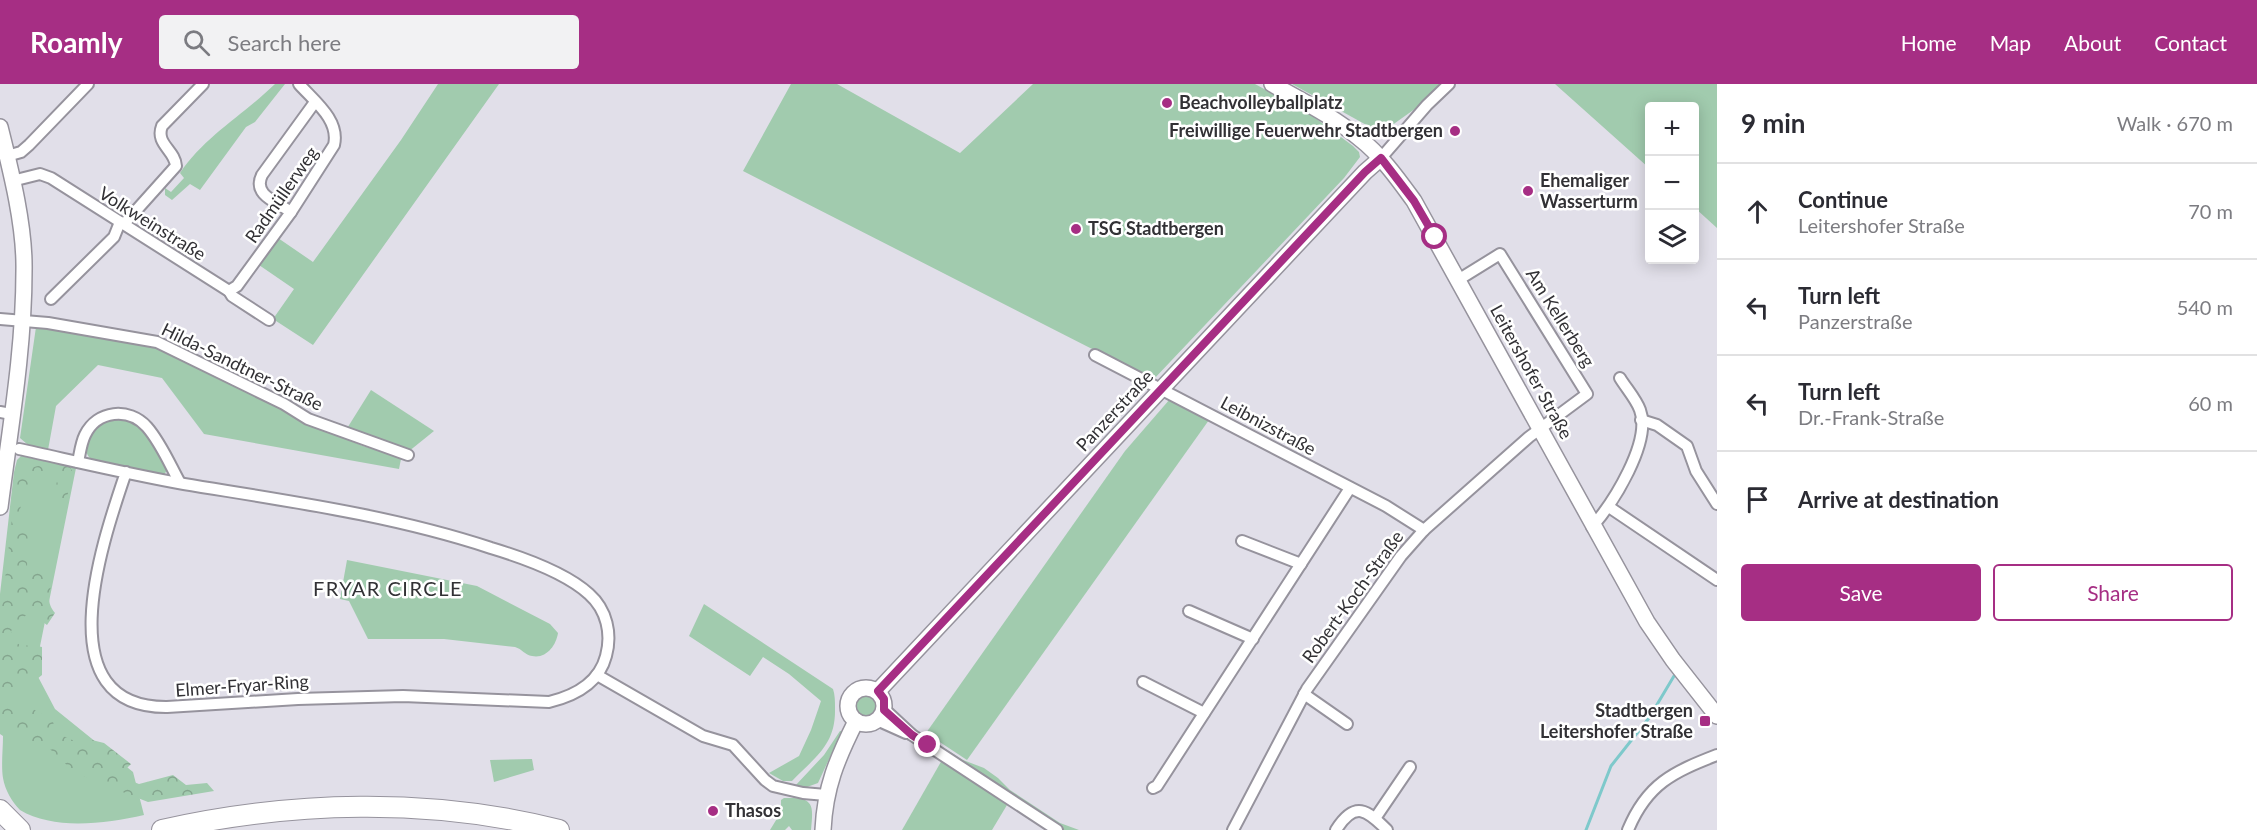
<!DOCTYPE html>
<html lang="en">
<head>
<meta charset="utf-8">
<style>
	:root { --surface:#fff; --page:#f2f2f3; --text:#2b2b33; --muted:#7c7c81; --line:#e1e1e2; --accent:#a62e84 }
	body { margin:0; font-family:Lato,sans-serif; background:var(--page); color:var(--text) }
	.controls { position:absolute; right:18px; top:18px; display:grid; overflow:hidden; border-radius:6px; box-shadow:0 3px 15px #0003 }
	.controls button { width:54px; height:54px; display:grid; place-items:center; padding:0; border:0; border-bottom:2px solid var(--line); background:var(--surface); color:var(--text); font:30px sans-serif }
	.stop { position:absolute; width:18px; height:18px; margin:-14px; border:4px solid #a62e84; border-radius:50%; background:#fff }
	.stop.end { background:#a62e84; border-color:#fff; box-shadow:0 2px 6px #0008 }
	.list { margin:0; padding:0; list-style:none }
	h2 { display:flex; justify-content:space-between; align-items:center; height:78px; margin:0; padding:0 24px; font-size:26px }
	h2 small { font-size:20px; font-weight:400; color:var(--muted) }
	.list li { display:grid; grid-template-columns:39px 1fr auto; gap:18px; align-items:center; box-sizing:border-box; height:96px; padding:0 24px; border-top:2px solid var(--line) }
	.list b { display:block; font-size:22px; white-space:nowrap }
	.list p { margin:0; font-size:20px; white-space:nowrap; color:var(--muted) }
	.list em { font-size:20px; font-style:normal; color:var(--muted) }
	.actions { display:flex; gap:12px; padding:18px 24px }
	.actions a { flex:1; padding:14px 0; border:2px solid var(--accent); border-radius:6px; text-align:center; font-size:21px; color:var(--accent) }
	.actions .main { background:var(--accent); color:#fff }
	.icon { flex:none; width:33px; height:33px; fill:none; stroke:currentColor; stroke-width:2; stroke-linecap:round; stroke-linejoin:round }
	.map { position:relative; flex:none; width:1717px; height:746px; overflow:hidden }
	header { display:flex; align-items:center; gap:36px; box-sizing:border-box; height:84px; padding:0 30px; background:var(--accent); color:#fff }
	header strong { font-size:28px }
	nav { display:flex; gap:33px; margin-inline-start:auto; font-size:21px }
	.search { width:420px; height:54px; background:var(--page); display:flex; align-items:center; gap:15px; box-sizing:border-box; padding:0 21px; border-radius:6px; color:var(--muted); font-size:22px }
	main { display:flex }
	aside { flex:1; background:var(--surface) }
	.map>svg:first-child { display:block }
</style>
</head>
<body>
<header>
<strong>Roamly</strong>
<div class="search"><svg class="icon" aria-label="search" viewBox="0 0 24 24"><circle cx="10" cy="10" r="6"/><path d="M15 15l6 6"/></svg>Search here</div>
<nav><a>Home</a><a>Map</a><a>About</a><a>Contact</a></nav>
</header>
<main>
<div class="map">
<svg width="1717" height="746" viewBox="0 0 1717 746">
	<defs>
		<pattern id="forest-crowns" width="20" height="18" patternUnits="userSpaceOnUse" patternTransform="scale(1.5)"><rect width="20" height="18" fill="#a1cbae"/><path d="M2 6a3 3 0 1 1 6 0M12 15a3 3 0 1 1 6 0" fill="none" stroke="#84a58e"/></pattern>
	</defs>
	<rect width="100%" height="100%" fill="#e1dfe9"/>
	<!-- green -->
	<g fill="#a1cbae">
		<path d="M 275,0 L 285,0 L 255,38 L 246,43 L 200,106 L 190,100 L 172,116 L 165,111 L 165,104 L 171,108 L 184,94 L 180,89 C 205,52 243,31 275,0 Z"/>
		<path d="M 438,0 L 499,0 L 313,261 L 273,235 L 294,205 L 259,181 L 278,154 L 313,178 L 401,56 Z"/>
		<path d="M 791,0 L 837,0 L 960,69 L 1033,0 L 1255,0 L 1310,30 L 1353,62 L 1359,68 L 1360,73 L 1344,94 L 1153,296 L 743,87 Z"/>
		<path d="M 1292,0 L 1450,0 L 1381,49 Z"/>
		<path d="M 1555,0 L 1717,0 L 1717,144 L 1695,124 L 1694,22 L 1650,22 L 1649,84 Z"/>
		<path d="M 36,243 L 155,263 L 275,321 L 300,336 L 363,362 L 398,373 L 401,375 L 399,385 L 204,350 L 162,294 L 98,281 L 56,322 L 48,366 L 27,360 L 20,354 Z"/>
		<path d="M 371,306 L 434,347 L 408,368 L 346,346 Z"/>
		<path d="M 1170,315 L 1209,336 L 967,676 L 926,649 L 1125,367 Z"/>
		<path d="M 112,335 C 147,336 152,358 167,386 L 164,391 L 91,375 C 82,367 86,353 94,344 C 98,340 106,337 112,335 Z"/>
		<path d="M 21,372 L 76,384 L 35,587 L 55,625 L 133,688 L 144,731 C 104,740 53,746 20,726 C 12,718 5,706 3,694 C 1,681 3,665 3,652 L 0,650 L 0,510 L 14,388 L 17,376 Z"/>
		<path d="M 347,476 L 477,502 L 550,540 L 558,549 C 556,562 546,575 532,572 C 525,571 522,565 515,563 L 444,555 L 368,555 L 349,517 L 340,515 Z"/>
		<path d="M 704,520 L 833,605 C 835,611 835,617 835,624 C 836,661 816,672 792,697 L 783,697 L 769,689 L 799,672 L 811,646 L 821,617 L 789,590 L 763,573 L 750,592 L 689,552 Z"/>
		<circle cx="866" cy="622" r="13"/>
		<path d="M 901,634 L 924,651 L 963,676 L 984,684 L 998,694 L 1010,706 L 1060,739 L 1079,746 L 1064,746 L 900,635 Z"/>
		<path d="M 840,647 L 842,647 L 818,699 L 807,703 L 795,702 L 824,671 Z"/>
		<path d="M 532,675 L 534,686 L 494,698 L 490,676 Z"/>
		<path d="M 942,676 L 1007,721 L 992,746 L 902,746 Z"/>
		<path d="M 784,714 C 813,713 814,719 811,746 L 792,746 L 789,742 L 785,746 L 770,746 L 781,728 L 781,716 Z"/>
	</g>
	<!-- forest -->
	<path fill="url(#forest-crowns)" d="M 25,378 L 33,383 L 59,378 L 69,381 L 73,389 L 65,421 L 59,421 L 52,412 L 58,395 L 40,394 L 36,401 L 25,403 L 18,435 L 28,443 L 27,487 L 37,487 L 51,483 C 57,501 41,512 55,529 L 47,541 L 29,528 L 11,547 L 12,555 L 21,562 L 33,561 L 42,563 L 42,591 L 21,608 L 13,617 L 20,623 L 28,622 L 53,637 L 55,648 L 72,656 L 84,654 L 104,659 L 131,680 L 123,688 L 126,695 L 139,700 L 173,691 L 186,701 L 207,699 L 214,707 L 148,718 L 120,707 L 108,705 L 99,696 L 90,695 L 73,687 L 51,666 L 37,665 L 22,658 L 0,636 L 1,531 L 18,381 Z"/>
	<g fill="none" stroke-linecap="round" stroke-linejoin="round">
		<!-- stream -->
		<path stroke="#7ec9cb" stroke-width="3" d="M 1586,746 L 1611,682 L 1649,634 L 1674,592"/>
		<defs>
			<g id="street">
				<path d="M 7,72 L 21,68 L 29,61 L 88,0"/>
				<path d="M 1381,74 L 1427,21 L 1449,0"/>
				<path d="M 12,97 L 40,90 L 51,94 L 229,207 L 232,212 L 269,236"/>
				<path d="M 291,128 C 277,118 252,111 262,91 L 315,18"/>
				<path d="M 124,140 L 176,82 C 175,66 155,60 162,42 L 203,0"/>
				<path d="M 229,207 L 237,202 L 291,128 L 334,61 C 340,36 314,17 299,0"/>
				<path d="M 51,215 L 114,153 L 120,138"/>
				<path d="M 0,235 L 48,239 L 157,258 L 284,320 L 308,335 L 408,371"/>
				<path d="M 1095,271 L 1386,422 L 1424,446"/>
				<path d="M 0,328 L 11,330"/>
				<path d="M 1641,336 L 1657,341 L 1687,362 L 1696,387 L 1717,420"/>
				<path d="M 19,365 C 74,377 128,390 184,400 C 287,417 391,431 491,464 C 521,473 566,489 589,510 C 607,526 612,550 606,572 C 599,599 574,612 549,618 L 403,612 L 298,615 L 167,623 C 44,624 103,456 126,388"/>
				<path d="M 78,378 C 80,369 81,359 85,351 C 97,326 129,323 147,343 C 161,359 170,381 180,399"/>
				<path d="M 1609,423 L 1717,496"/>
				<path d="M 1592,443 C 1613,419 1652,358 1640,326 C 1636,315 1626,304 1620,294"/>
				<path d="M 1242,457 L 1301,480"/>
				<path d="M 1189,527 L 1253,555"/>
				<path d="M 597,591 L 703,652 L 733,661 L 765,696 L 773,702 L 803,709 L 826,711"/>
				<path d="M 1143,598 L 1204,629"/>
				<path d="M 1304,610 L 1347,640"/>
				<path d="M 884,625 L 912,651 L 1057,746"/>
				<path d="M 877,636 L 906,649"/>
				<path d="M 1153,704 L 1157,702 L 1350,404"/>
				<path d="M 1376,733 L 1410,683"/>
				<path d="M 1233,746 L 1307,605 L 1401,472 L 1424,446 L 1529,353 L 1587,310 L 1500,170 L 1458,196"/>
				<path d="M 1336,746 C 1355,716 1367,726 1387,746"/>
				<path d="M 1628,746 C 1647,700 1673,688 1717,671"/>
			</g>
			<g id="secondary">
				<path d="M 1272,0 C 1302,17 1333,32 1359,54 C 1381,71 1398,95 1414,117 L 1647,538 L 1673,576 L 1717,632"/>
				<path d="M 0,43 C 11,87 25,142 24,187 C 24,266 10,345 0,423"/>
				<circle cx="866" cy="622" r="18"/>
				<path d="M 878,607 L 1365,88 L 1381,74"/>
				<path d="M 823,746 C 825,703 837,675 856,637"/>
			</g>
			<g id="highway">
				<path d="M 0,726 L 20,746"/>
				<path d="M 162,746 C 291,717 430,713 559,746"/>
			</g>
		</defs>
		<!-- street casing -->
		<use href="#street" stroke="#96939d" stroke-width="14"/>
		<!-- secondary casing -->
		<use href="#secondary" stroke="#96939d" stroke-width="18"/>
		<!-- highway casing -->
		<use href="#highway" stroke="#96939d" stroke-width="22"/>
		<!-- street -->
		<use href="#street" stroke="#fff" stroke-width="10"/>
		<!-- secondary -->
		<use href="#secondary" stroke="#fff" stroke-width="15"/>
		<!-- highway -->
		<use href="#highway" stroke="#fff" stroke-width="20"/>
	</g>
	<g fill="none" stroke-linecap="round" stroke-linejoin="round">
		<!-- route -->
		<path stroke="#a62e84" stroke-width="8" d="M 928,661 L 912,651 L 884,626 L 884,615 L 878,607 L 1365,88 L 1381,74 L 1414,117 L 1435,153"/>
	</g>
	<!-- markers -->
	<g fill="#a62e84" stroke="#fff" stroke-width="2">
		<circle cx="1167" cy="19" r="6"/>
		<circle cx="1455" cy="47" r="6"/>
		<circle cx="1528" cy="107" r="6"/>
		<circle cx="1076" cy="145" r="6"/>
		<rect x="1699" y="631" width="12" height="12" rx="3"/>
		<circle cx="713" cy="727" r="6"/>
	</g>
	<g text-anchor="middle" stroke-width="5" stroke-linejoin="round" paint-order="stroke">
		<!-- poi labels -->
		<g font-size="18" font-weight="bold" fill="#323135" stroke="#fff" text-anchor="start">
			<text x="1179" y="25">Beachvolleyballplatz</text>
			<text x="1443" y="53" text-anchor="end">Freiwillige Feuerwehr Stadtbergen</text>
			<text x="1540" y="103">Ehemaliger<tspan x="1540" dy="21">Wasserturm</tspan></text>
			<text x="1088" y="151">TSG Stadtbergen</text>
			<text x="1693" y="633" text-anchor="end">Stadtbergen<tspan x="1693" dy="21">Leitershofer Straße</tspan></text>
			<text x="725" y="733">Thasos</text>
		</g>
		<!-- street labels -->
		<g font-size="18" fill="#323135" stroke="#fff">
			<text transform="translate(282 111) rotate(-55)" y="6">Radmüllerweg</text>
			<text transform="translate(152 140) rotate(32)" y="6">Volkweinstraße</text>
			<text transform="translate(1560 234) rotate(58)" y="6">Am Kellerberg</text>
			<text transform="translate(242 283) rotate(26)" y="6">Hilda-Sandtner-Straße</text>
			<text transform="translate(1531 288) rotate(61)" y="6">Leitershofer Straße</text>
			<text transform="translate(1115 327) rotate(-47)" y="6">Panzerstraße</text>
			<text transform="translate(1268 342) rotate(28)" y="6">Leibnizstraße</text>
			<text transform="translate(1353 513) rotate(-54)" y="6">Robert-Koch-Straße</text>
			<text transform="translate(242 602) rotate(-4)" y="6">Elmer-Fryar-Ring</text>
		</g>
		<!-- neighbourhood labels -->
		<g font-size="20" letter-spacing="1.5" fill="#323135" stroke="#fff">
			<text x="388" y="512">FRYAR CIRCLE</text>
		</g>
	</g>
</svg>
<div class="controls">
<button>+</button>
<button>−</button>
<button><svg class="icon" aria-label="layers" viewBox="0 0 24 24"><path d="M12 4l9 5-9 5-9-5zM3 14l9 5 9-5"/></svg></button>
</div>
<div class="stop" style="left:1435px;top:153px"></div>
<div class="stop end" style="left:928px;top:661px"></div>
</div>
<aside>
<h2>9 min<small>Walk · 670 m</small></h2>
<ul class="list">
<li><svg class="icon" aria-label="ahead" viewBox="0 0 24 24"><path d="M12 20V5M6 11l6-6 6 6"/></svg><div><b>Continue</b><p>Leitershofer Straße</p></div><em>70 m</em></li>
<li><svg class="icon" aria-label="left" viewBox="0 0 24 24"><path d="M17 20v-9H6M10 6l-5 5 5 5"/></svg><div><b>Turn left</b><p>Panzerstraße</p></div><em>540 m</em></li>
<li><svg class="icon" aria-label="left" viewBox="0 0 24 24"><path d="M17 20v-9H6M10 6l-5 5 5 5"/></svg><div><b>Turn left</b><p>Dr.-Frank-Straße</p></div><em>60 m</em></li>
<li><svg class="icon" aria-label="arrive" viewBox="0 0 24 24"><path d="M6 21V4h12l-3 4 3 4H6"/></svg><div><b>Arrive at destination</b></div></li>
</ul>
<div class="actions"><a class="main">Save</a><a>Share</a></div>
</aside>
</main>
</body>
</html>
